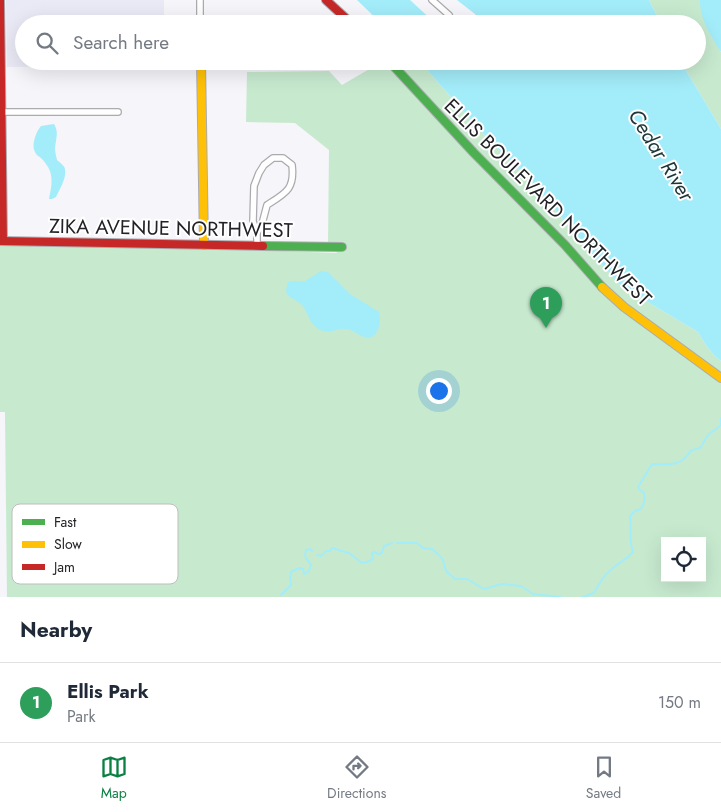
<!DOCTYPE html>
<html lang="en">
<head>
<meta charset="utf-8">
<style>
	:root { --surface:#fff; --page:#f6f6f7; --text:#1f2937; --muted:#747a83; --line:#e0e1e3; --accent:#0b8043 }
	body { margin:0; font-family:Jost,sans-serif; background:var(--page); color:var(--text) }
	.controls { position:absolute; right:15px; bottom:15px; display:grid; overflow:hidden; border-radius:0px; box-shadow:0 5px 20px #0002 }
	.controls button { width:45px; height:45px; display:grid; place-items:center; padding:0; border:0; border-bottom:1px solid var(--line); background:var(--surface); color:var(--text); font:25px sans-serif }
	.you { position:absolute; left:438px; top:390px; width:18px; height:18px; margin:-12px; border:4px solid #fff; border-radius:50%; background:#1a73e8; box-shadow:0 0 0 8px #1a73e833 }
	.badge { display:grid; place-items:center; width:32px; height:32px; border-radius:50%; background:var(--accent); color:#fff; font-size:16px; font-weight:700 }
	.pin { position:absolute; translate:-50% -41px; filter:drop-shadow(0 1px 2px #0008) }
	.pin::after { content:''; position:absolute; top:26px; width:18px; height:15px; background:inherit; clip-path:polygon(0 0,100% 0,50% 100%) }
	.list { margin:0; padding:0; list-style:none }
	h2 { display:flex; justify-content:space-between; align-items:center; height:65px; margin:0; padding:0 20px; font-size:21px }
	h2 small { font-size:16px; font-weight:400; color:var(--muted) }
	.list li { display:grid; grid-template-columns:32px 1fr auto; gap:15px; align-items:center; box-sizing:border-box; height:80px; padding:0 20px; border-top:1px solid var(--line) }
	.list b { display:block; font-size:19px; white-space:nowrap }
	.list p { margin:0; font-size:16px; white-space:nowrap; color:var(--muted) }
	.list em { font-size:16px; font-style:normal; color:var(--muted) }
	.icon { flex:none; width:28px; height:28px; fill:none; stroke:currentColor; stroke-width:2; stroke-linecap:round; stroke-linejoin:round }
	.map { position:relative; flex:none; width:721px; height:597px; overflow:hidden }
	.search { position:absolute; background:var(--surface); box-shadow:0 5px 20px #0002; left:15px; right:15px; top:15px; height:55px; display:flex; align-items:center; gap:12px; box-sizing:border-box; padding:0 18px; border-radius:28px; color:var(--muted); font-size:19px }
	.sheet { height:145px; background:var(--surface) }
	nav { display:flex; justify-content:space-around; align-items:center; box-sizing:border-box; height:70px; border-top:1px solid var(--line); background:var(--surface); font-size:14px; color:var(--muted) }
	nav a { display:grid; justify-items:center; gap:2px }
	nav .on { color:var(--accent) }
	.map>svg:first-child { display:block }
</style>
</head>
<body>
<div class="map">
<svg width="721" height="597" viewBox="0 0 721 597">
	<rect width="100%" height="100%" fill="#f5f5fa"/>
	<!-- built -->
	<path fill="#e9eaf6" d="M 6,0 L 164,0 L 164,24 L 24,24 L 24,61 L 164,61 L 164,65 L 7,67 Z"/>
	<!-- green -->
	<g fill="#c7eacf" fill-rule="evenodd">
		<path d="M 0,0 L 3,241 L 337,253 L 328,243 L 329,150 L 295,123 L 246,122 L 247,72 L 329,71 L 342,85 L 383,61 L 419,61 L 490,141 L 535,185 L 545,198 L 593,255 L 621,286 L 698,332 C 704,343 711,353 721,361 L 721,597 L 7,597 L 5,412 L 0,412 ZM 665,541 L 702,541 L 702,578 L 665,578 Z"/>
		<path d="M 649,0 L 700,0 L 700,3 L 712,35 L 721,52 L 721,129 L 696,87 L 680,61 L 697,61 L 697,24 L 661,24 Z"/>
	</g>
	<!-- water -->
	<g fill="#a3ecf9">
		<path d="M 357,0 L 410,0 L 436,24 L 382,24 Z"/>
		<path d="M 457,0 L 649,0 L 661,24 L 481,24 L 475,14 Z"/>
		<path d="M 700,0 L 721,0 L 721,52 C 712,39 699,17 700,0 Z"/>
		<path d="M 419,61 L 680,61 L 696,87 L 721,129 L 721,361 C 711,353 704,343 698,332 L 621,286 L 593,255 L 545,198 L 535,185 L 490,141 Z"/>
		<path d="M 54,124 C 59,132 56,138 55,148 C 55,152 56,156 57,160 C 60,163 64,165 65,169 C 67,178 59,190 56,197 L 52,199 L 49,199 C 51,189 53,180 50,171 C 48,166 44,161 41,158 C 39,156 36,155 35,152 C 31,145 36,132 41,126 Z"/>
		<path d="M 321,271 L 328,272 L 350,294 L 379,312 C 382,321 378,342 364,337 C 358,335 353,330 347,329 C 335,327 331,337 317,328 C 309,323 308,312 302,305 C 298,301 290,298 287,294 C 285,290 287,286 288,282 L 292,281 L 305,281 Z"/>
	</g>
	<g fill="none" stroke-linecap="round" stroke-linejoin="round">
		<!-- stream -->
		<g stroke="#a3ecf9" stroke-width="2">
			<path d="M 721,418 L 721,424"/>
			<path d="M 397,543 L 417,543 L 423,548 L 432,549 L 439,555 L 443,560 L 446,571 L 455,579 L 467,579 L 484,589 L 502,584 L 521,586 L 533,594 L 561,597"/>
			<path d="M 317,555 L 321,556 L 326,551 L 330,551 L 332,548 L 349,553 L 362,563 L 367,562 L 373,559 L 372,553 L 373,552 L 379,554 L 382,553 L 384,546 L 392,543"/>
			<path d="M 281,595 L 291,585 L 290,577 L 291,572 L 299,568 L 303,569 L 304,574 L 309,571 L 311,565 C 308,560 303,557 306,550 L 310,549 L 312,551"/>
			<path d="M 583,597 L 594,593 C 599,583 605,574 614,567 C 622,561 626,560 633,552 C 628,538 632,529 630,516 L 635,511 L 641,509 C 644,504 646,499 644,493 L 640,490 L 638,487 L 652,464 C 661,464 673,466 681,461 C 690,456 686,450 700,448 L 708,435 L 721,425"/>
		</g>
		<defs>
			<g id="street">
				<path d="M 200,0 L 200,24"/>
				<path d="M 432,0 L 449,15"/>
				<path d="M 2,112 L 118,112"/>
				<path d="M 257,233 L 262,224 L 267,205 C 286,193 295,189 292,165 L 283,158 L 273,158 L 264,165 L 259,173 L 254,186 L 253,221 L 257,233 L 257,246"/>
			</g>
			<g id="fast">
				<path d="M 389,61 L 474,153 L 565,245 L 602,287"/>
				<path d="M 263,246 L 342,247"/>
			</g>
			<g id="slow">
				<path d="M 201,61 L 204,245"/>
				<path d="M 602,287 L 624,307 L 721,378"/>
			</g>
			<g id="jam">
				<path d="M 0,0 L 3,241"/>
				<path d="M 326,0 L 352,24"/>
				<path d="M 0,241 L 263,246"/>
			</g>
		</defs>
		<!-- street casing -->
		<use href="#street" stroke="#ababaf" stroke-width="8"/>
		<!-- fast casing -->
		<use href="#fast" stroke="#ababaf" stroke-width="10"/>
		<!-- slow casing -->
		<use href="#slow" stroke="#ababaf" stroke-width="10"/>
		<!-- jam casing -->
		<use href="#jam" stroke="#ababaf" stroke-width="10"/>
		<!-- street -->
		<use href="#street" stroke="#fefefe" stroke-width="5.5"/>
		<!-- fast -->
		<use href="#fast" stroke="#4caf50" stroke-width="8"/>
		<!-- slow -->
		<use href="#slow" stroke="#ffc107" stroke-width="8"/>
		<!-- jam -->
		<use href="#jam" stroke="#c62828" stroke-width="8"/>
	</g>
	<g text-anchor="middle" stroke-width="4" stroke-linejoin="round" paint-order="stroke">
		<!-- street labels -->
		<g font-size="20" fill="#232327" stroke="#fff">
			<text transform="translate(548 202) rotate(45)" y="7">ELLIS BOULEVARD NORTHWEST</text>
			<text transform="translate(171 228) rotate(1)" y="7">ZIKA AVENUE NORTHWEST</text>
		</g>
		<!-- water labels -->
		<g font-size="21" font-style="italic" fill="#1e3639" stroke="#fff">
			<text transform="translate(661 155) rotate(58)" y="7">Cedar River</text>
		</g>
	</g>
	<!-- legend -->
	<rect x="12" y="504" width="166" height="80" rx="8" fill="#fff" stroke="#bdbdbe" stroke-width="1"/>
	<rect x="22" y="519" width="23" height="6" fill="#4caf50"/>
	<rect x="22" y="541" width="23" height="7" fill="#ffc107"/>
	<rect x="22" y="564" width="23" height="6" fill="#c62828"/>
	<g font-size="14" fill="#232327">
		<text x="54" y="527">Fast</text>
		<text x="54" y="549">Slow</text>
		<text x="54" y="572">Jam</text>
	</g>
</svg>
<div class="controls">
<button><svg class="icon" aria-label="locate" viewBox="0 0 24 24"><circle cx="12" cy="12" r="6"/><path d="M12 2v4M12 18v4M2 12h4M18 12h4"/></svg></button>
</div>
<div class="you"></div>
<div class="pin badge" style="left:546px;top:328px;background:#2e9e5b">1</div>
<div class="search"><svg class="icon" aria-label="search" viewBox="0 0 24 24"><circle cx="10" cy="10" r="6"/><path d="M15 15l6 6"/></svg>Search here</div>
</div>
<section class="sheet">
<h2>Nearby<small></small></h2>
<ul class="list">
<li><span class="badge" style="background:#2e9e5b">1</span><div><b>Ellis Park</b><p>Park</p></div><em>150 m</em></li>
</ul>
</section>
<nav>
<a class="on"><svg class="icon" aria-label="map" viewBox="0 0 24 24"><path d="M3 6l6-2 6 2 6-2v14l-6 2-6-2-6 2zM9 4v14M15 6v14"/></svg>Map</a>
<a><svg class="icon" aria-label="directions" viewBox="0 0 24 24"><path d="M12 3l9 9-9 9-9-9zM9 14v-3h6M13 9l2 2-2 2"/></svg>Directions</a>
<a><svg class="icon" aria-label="saved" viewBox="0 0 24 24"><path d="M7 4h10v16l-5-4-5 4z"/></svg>Saved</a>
</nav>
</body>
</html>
